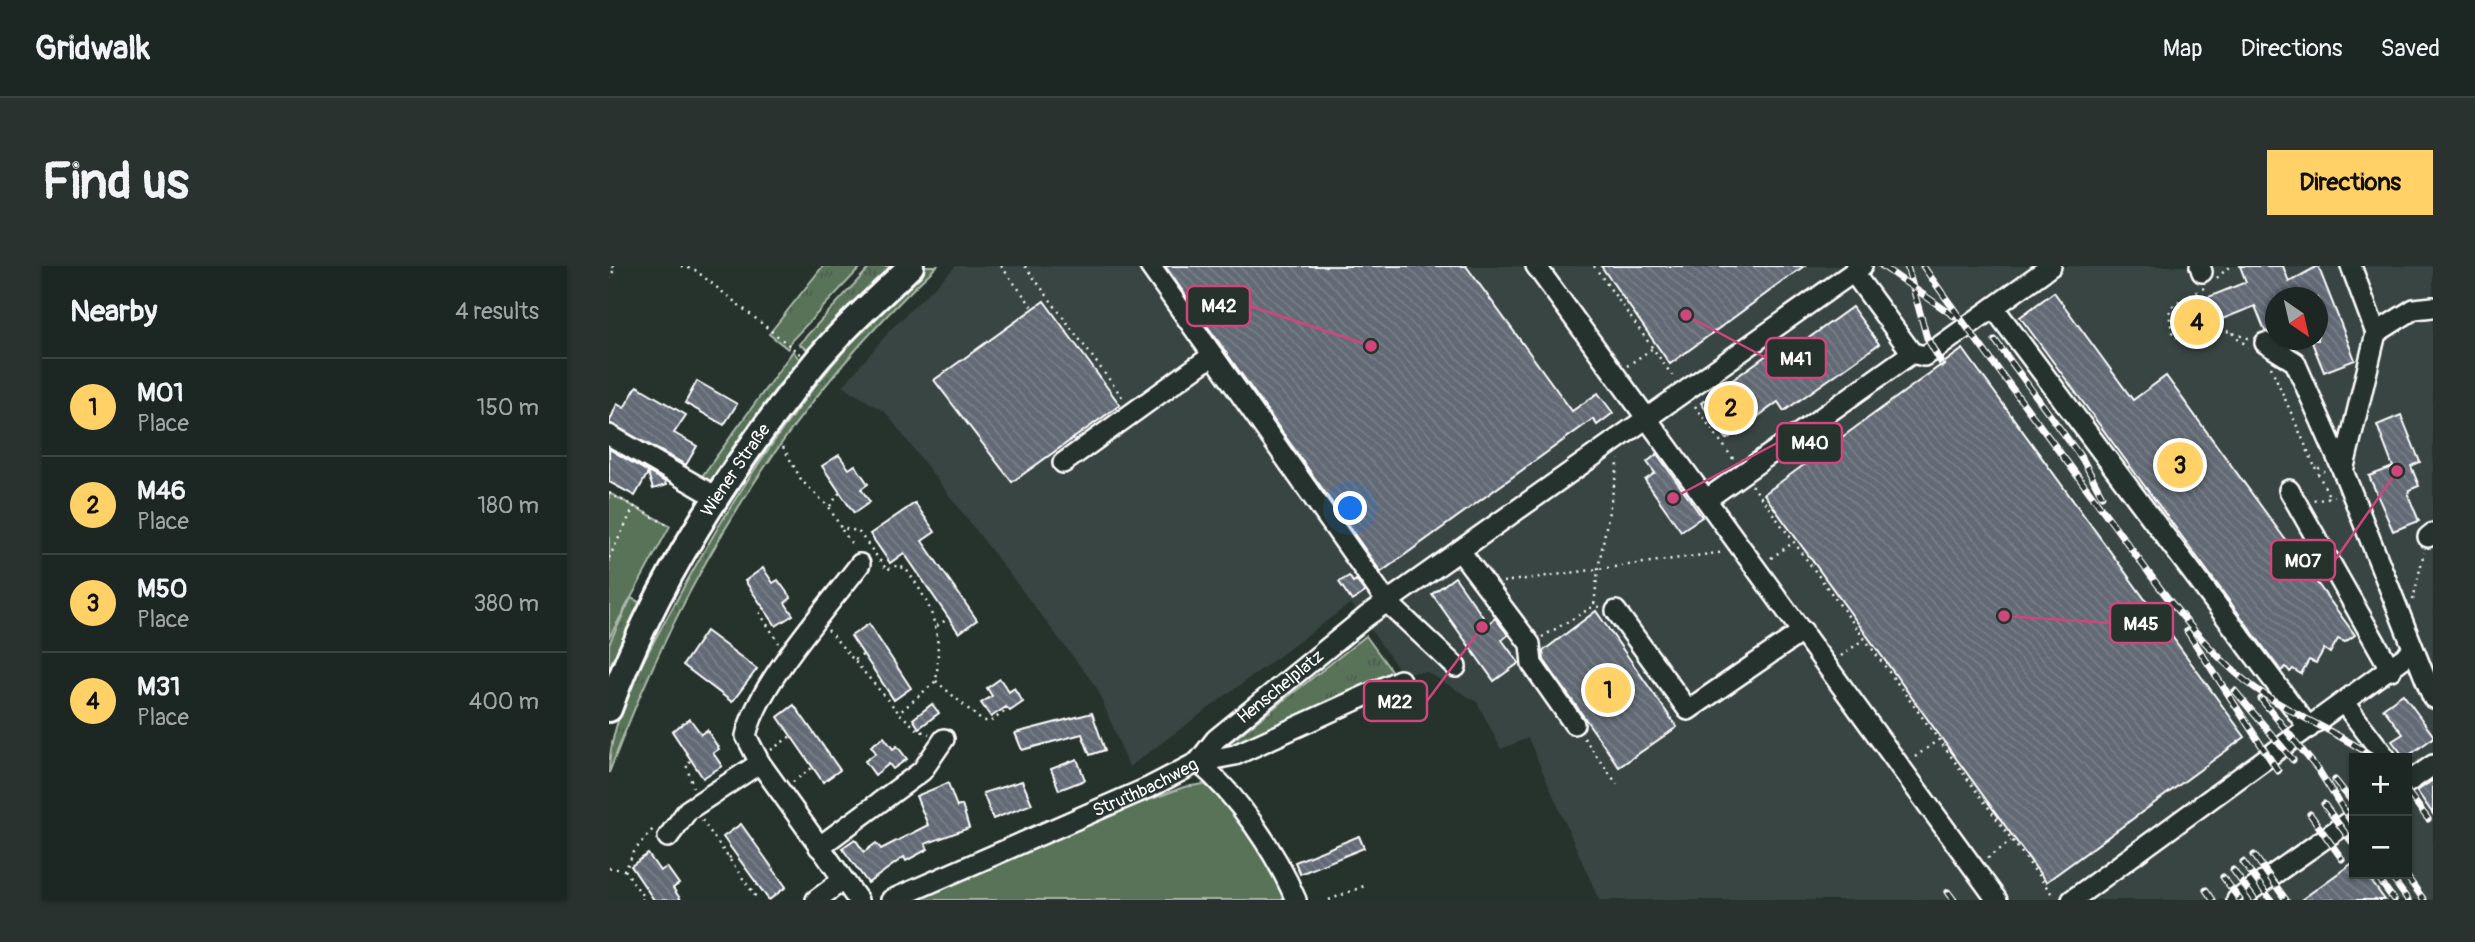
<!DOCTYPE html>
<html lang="en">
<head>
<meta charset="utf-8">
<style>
	:root { --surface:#1c2622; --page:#29322f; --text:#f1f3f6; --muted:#a0a5a5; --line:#3a4340; --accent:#ffd166 }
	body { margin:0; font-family:Pangolin,sans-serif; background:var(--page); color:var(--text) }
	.controls { position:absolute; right:21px; bottom:21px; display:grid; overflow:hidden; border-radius:0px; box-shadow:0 2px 5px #0004 }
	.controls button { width:63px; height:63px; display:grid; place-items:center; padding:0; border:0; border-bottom:2px solid var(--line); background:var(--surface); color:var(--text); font:35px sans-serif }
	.compass { position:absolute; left:1656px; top:21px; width:63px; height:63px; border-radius:50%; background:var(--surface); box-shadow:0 2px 5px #0004; rotate:146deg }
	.you { position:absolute; left:742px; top:243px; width:24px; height:24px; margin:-18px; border:5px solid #fff; border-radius:50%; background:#1a73e8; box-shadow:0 0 0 10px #1a73e833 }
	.badge { display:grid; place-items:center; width:46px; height:46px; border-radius:50%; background:var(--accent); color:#111; font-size:23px; font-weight:700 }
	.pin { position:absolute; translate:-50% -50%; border:4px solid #fff; box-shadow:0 2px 7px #0006 }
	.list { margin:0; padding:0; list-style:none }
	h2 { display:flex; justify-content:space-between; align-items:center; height:91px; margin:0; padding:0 28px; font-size:30px }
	h2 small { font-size:23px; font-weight:400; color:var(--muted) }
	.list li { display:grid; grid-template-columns:46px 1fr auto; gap:21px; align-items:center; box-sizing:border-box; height:98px; padding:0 28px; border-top:2px solid var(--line) }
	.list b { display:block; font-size:26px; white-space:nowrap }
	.list p { margin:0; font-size:23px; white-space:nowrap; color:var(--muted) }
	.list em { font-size:23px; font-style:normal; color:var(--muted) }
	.map { position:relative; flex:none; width:1824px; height:634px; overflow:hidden; border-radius:0px }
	header { display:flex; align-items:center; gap:42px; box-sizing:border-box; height:98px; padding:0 35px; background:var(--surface); border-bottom:2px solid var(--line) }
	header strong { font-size:33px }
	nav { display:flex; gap:38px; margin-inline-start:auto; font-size:24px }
	.intro { display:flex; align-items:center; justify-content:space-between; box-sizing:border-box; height:168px; padding:0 42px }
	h1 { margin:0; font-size:49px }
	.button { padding:18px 32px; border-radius:0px; background:var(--accent); color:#111; font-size:24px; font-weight:700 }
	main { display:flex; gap:42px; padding:0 42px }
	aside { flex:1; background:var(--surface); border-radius:0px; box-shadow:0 2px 5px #0004 }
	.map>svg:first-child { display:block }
</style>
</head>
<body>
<header>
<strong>Gridwalk</strong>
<nav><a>Map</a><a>Directions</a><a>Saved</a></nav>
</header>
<div class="intro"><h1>Find us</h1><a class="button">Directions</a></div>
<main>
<aside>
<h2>Nearby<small>4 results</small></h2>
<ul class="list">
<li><span class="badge">1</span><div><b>M01</b><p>Place</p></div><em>150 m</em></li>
<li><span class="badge">2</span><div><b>M46</b><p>Place</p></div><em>180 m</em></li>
<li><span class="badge">3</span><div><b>M50</b><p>Place</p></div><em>380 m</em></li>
<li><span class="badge">4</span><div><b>M31</b><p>Place</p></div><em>400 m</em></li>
</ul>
</aside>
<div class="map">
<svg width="1824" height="634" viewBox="0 0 1824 634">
	<defs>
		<pattern id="grass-tufts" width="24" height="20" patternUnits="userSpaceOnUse" patternTransform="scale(1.75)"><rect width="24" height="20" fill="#587359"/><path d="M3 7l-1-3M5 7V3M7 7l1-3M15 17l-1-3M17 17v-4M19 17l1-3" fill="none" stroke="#505a51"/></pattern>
		<pattern id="building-back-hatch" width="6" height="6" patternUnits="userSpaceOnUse" patternTransform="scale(1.75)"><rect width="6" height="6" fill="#626a74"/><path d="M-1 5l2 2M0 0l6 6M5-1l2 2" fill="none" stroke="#7a8089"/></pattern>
	</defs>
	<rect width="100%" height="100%" fill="#26332d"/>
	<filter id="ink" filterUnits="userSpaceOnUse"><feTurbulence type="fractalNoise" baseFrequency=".0143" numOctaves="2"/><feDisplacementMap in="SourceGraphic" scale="14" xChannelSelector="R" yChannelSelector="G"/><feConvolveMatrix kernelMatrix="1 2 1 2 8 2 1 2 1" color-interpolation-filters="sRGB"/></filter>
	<g filter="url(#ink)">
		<!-- built -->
		<path fill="#384442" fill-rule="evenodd" d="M 347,0 L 1824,0 L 1824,634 L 990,634 L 919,472 L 892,483 L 868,436 L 818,406 L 792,406 L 742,337 L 520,501 L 488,422 L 277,147 L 234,120 L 284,61 ZM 1666,32 L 1708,32 L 1708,74 L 1666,74 ZM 1745,492 L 1798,492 L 1798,608 L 1745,608 Z"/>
		<!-- grass -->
		<g fill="url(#grass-tufts)" stroke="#acb9ac" stroke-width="2">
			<path d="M 214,0 L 253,0 L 182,75 L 179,83 L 160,68 Z"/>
			<path d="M 262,0 L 285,0 L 203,87 L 190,78 Z"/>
			<path d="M 316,0 L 328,0 C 175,143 73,312 0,507 C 0,454 33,396 59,350 C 128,220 208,101 316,0 Z"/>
			<path d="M 184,85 L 194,98 L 108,218 L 91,213 Z"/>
			<path d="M 22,332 L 38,340 L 0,424 L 0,378 Z"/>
			<path d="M 757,370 L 784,407 L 618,485 L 615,481 Z"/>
		</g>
		<!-- park -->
		<g fill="#587359" stroke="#acb9ac" stroke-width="2">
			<path d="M 0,227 L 61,260 L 0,372 Z"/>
			<path d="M 595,518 C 632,545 658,594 679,634 L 302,634 L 494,551 L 575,521 Z"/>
		</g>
		<!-- building -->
		<g fill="url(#building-back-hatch)" stroke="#fff" stroke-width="2">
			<path d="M 556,0 L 857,0 L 963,145 L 989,127 L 1004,147 L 988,159 L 984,153 L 772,306 Z"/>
			<path d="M 992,0 L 1195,0 L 1061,98 Z"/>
			<path d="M 1631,0 L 1674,0 L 1680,16 L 1709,0 L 1746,94 L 1715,106 L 1702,74 L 1709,74 L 1709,32 L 1667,32 L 1667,66 L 1664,67 L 1656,65 L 1646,40 L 1573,69 L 1565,45 L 1637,16 Z"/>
			<path d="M 1445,26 L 1524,134 L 1557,110 L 1746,369 L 1736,376 L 1729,373 L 1721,387 L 1715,383 L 1707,397 L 1700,394 L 1692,408 L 1684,403 L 1681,406 L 1677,401 L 1672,405 L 1411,51 Z"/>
			<path d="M 435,35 L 511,139 L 403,216 L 325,114 Z"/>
			<path d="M 1243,41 L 1270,78 L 1175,145 L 1169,136 L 1118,173 L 1092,137 L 1170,80 L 1176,89 Z"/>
			<path d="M 1354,83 L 1636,471 L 1437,616 L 1155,228 Z"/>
			<path d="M 88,115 L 128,138 L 115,159 L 76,137 Z"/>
			<path d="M 28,120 L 77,149 L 65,167 L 88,180 L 77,199 L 0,157 L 8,138 L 15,142 Z"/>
			<path d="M 1792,149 L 1811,196 L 1802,200 L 1810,220 L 1800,224 L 1799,229 L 1810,255 L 1784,265 L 1760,210 L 1784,201 L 1768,159 Z"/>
			<path d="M 0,183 L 56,216 L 57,219 L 44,223 L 39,207 L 26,230 L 0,216 Z"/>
			<path d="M 1048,188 L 1093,251 L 1072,265 L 1036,214 L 1046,207 L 1038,196 Z"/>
			<path d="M 230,189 L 240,203 L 246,199 L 259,218 L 252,223 L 261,236 L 245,247 L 213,200 Z"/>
			<path d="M 306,237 L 326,266 L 313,275 L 368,354 L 350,367 L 295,287 L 281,297 L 261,268 Z"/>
			<path d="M 154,302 L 164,317 L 169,314 L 182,332 L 176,337 L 184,349 L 167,360 L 136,315 Z"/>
			<path d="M 740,310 L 744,316 L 747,314 L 756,326 L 743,335 L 730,316 Z"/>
			<path d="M 846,311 L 879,358 L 886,352 L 899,369 L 893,374 L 910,397 L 885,415 L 823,328 Z"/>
			<path d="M 987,345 L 1068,461 L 1010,501 L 935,394 L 934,385 Z"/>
			<path d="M 260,358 L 302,422 L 285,434 L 242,370 Z"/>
			<path d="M 97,365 L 148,403 L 123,436 L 74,399 Z"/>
			<path d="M 391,413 L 400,426 L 405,422 L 414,436 L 401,445 L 397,441 L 382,451 L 372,437 L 383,430 L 378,422 Z"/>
			<path d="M 1794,428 L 1824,469 L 1824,472 L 1796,492 L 1783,475 L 1794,468 L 1774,442 Z"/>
			<path d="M 323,438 L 330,447 L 310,462 L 304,453 Z"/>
			<path d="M 185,439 L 231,504 L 214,516 L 169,451 Z"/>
			<path d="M 483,447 L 496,484 L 481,489 L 473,468 L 413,484 L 406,467 Z"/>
			<path d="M 81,453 L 92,468 L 98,464 L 110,483 L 104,487 L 113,500 L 94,512 L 63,465 Z"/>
			<path d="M 275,471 L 284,483 L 288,480 L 298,493 L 284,503 L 280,498 L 266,509 L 256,495 L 267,487 L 262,480 Z"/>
			<path d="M 468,493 L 476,514 L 450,524 L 442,503 Z"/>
			<path d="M 1824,514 L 1824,548 L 1808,525 Z"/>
			<path d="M 413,515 L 423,538 L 384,553 L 374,527 Z"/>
			<path d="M 339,517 L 348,541 L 353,539 L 360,562 L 316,578 L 319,583 L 297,595 L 295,591 L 259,617 L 233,582 L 246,573 L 255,586 L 267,577 L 272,583 L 319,559 L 307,530 Z"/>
			<path d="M 132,558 L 177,621 L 160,634 L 114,571 Z"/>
			<path d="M 750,570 L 755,582 L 691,608 L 686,596 Z"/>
			<path d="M 39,588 L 51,605 L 58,601 L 70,618 L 64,622 L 72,634 L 45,634 L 22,600 Z"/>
			<path d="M 1745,596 L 1745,608 L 1757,608 L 1776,634 L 1692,634 Z"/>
		</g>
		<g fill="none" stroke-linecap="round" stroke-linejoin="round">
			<defs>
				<g id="minor">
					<path d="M 541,0 L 778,336 L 847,401"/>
					<path d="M 927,0 L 1388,634"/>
					<path d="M 1591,0 L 1593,6"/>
					<path d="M 1742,0 L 1767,67"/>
					<path d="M 1244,6 L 1303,87"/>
					<path d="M 1824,41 L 1805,43 L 1767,67 L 1734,205 L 1824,432"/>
					<path d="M 1385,42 L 1700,462"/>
					<path d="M 1656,77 L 1686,96 L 1734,205"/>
					<path d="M 0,169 L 109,232"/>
					<path d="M 454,197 L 604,89"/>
					<path d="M 1680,224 L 1782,404"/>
					<path d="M 1098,233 L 1303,87 L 1315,90 L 1324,85 L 1442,0"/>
					<path d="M 1819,271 L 1824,267"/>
					<path d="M 851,285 L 921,378 L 923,398 L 965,458"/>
					<path d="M 1007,345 L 1079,444 L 1194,365"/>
					<path d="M 1735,437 L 1777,492"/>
					<path id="s1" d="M 589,496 L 607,473 L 758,350 L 1253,0"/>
					<path d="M 589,496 C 628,529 667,586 687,634"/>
					<path d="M 1798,517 L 1824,499"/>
					<path d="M 59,571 L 79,544 L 151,497"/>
					<path d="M 210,581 L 313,505 L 335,473"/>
					<path d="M 207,634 L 234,614"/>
					<path d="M 249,634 L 151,497 L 137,470 C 148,419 218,342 251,298"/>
					<path id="s2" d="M 282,634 L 541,521 L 589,496 L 626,489 L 791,414"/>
					<path d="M 1463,634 L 1804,385"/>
					<path d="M 1628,634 L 1745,552"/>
				</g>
				<g id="major">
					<path id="s3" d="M 0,443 C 43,322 123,198 204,99 C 233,63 269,32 302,0"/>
				</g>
			</defs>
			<!-- minor casing -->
			<use href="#minor" stroke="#fff" stroke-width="24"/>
			<!-- major casing -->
			<use href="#major" stroke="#fff" stroke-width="30"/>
			<!-- path -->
			<g stroke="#fff" stroke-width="2.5" stroke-dasharray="2 5" stroke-linecap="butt">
				<path d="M 72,0 L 86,4 L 191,88"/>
				<path d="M 392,0 L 425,43"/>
				<path d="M 416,0 L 514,132"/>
				<path d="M 985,0 L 1065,112"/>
				<path d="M 1608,12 L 1621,0"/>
				<path d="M 0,13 L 6,2 L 3,0"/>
				<path d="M 1595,22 L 1565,38 L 1560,47 L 1563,66 L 1571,74 L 1584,74 L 1605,61 L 1642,73"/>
				<path d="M 1623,67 L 1639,81"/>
				<path d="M 1018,100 L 1044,82"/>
				<path d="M 1662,101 L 1705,199 L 1716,206"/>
				<path d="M 1086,140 L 1125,194"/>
				<path d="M 174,181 L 193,215 L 220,241 L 232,262 L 249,265 L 278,304 L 285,300 L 296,302 C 325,340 333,367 327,415 L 290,447 L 309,464 L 320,468"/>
				<path d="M 1706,201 L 1721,232"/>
				<path d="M 1143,219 L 1445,631"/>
				<path d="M 0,227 L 61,260"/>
				<path d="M 1705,233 L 1707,235 L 1725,230"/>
				<path d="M 221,240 L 231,226"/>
				<path d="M 233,264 L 245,281"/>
				<path d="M 0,292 L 25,241"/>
				<path d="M 1162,292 L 1185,276"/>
				<path d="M 894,316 L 1116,286"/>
				<path d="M 1804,334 L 1815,286"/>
				<path d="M 990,341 L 985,340 L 989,303 L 1010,193"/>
				<path d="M 155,342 L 150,346 L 170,377"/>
				<path d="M 328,360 L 340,352"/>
				<path d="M 219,364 L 290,447"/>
				<path d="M 933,371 L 985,340"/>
				<path d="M 1232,390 L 1255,373"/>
				<path d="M 246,394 L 255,388"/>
				<path d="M 327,415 L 372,454 L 381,456 L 398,444 L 396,441"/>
				<path d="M 975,472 L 1008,518"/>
				<path d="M 162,484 L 182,470"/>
				<path d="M 1306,491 L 1329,474"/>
				<path d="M 81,495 L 77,498 L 84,521"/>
				<path d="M 184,516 L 204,501"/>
				<path d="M 93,554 L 149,634"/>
				<path d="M 120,592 L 126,588"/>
				<path d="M 1379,592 L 1402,575"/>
				<path d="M 0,602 L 16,604 L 26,584 L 44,563"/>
				<path d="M 16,604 L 35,632 L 33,634"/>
				<path d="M 142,624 L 149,619"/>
				<path d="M 720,634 L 755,620"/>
			</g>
			<!-- minor -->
			<use href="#minor" stroke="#26332d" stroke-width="19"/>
			<!-- major -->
			<use href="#major" stroke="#26332d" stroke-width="24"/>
			<defs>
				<g id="rail">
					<path d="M 1273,0 L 1345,50"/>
					<path d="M 1298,0 L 1318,72 L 1333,98"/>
					<path d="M 1314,0 C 1371,81 1431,159 1490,239 C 1533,296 1573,359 1627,407 C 1669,444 1721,461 1766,492"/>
					<path d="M 1386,74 L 1474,194 L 1493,230"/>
					<path d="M 1578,365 L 1669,505"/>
					<path d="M 1626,425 L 1684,494"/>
					<path d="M 1652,433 L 1710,505 L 1745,560"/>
					<path d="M 1726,514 L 1745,538"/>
					<path d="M 1798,525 L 1819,553"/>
					<path d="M 1715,538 L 1745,579"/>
					<path d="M 1701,548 L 1733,593"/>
					<path d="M 1645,589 L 1677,634"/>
					<path d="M 1634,596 L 1662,634"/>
					<path d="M 1624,604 L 1646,634"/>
					<path d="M 1766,608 L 1785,634"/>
					<path d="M 1780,608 L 1799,634"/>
					<path d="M 1796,608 L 1815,634"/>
					<path d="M 1614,611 L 1631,634"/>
					<path d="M 1597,624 L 1604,634"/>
					<path d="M 1339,626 L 1345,634"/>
				</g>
			</defs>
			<!-- rail casing -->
			<use href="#rail" stroke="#fff" stroke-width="7"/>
			<!-- rail -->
			<use href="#rail" stroke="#26332d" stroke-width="4.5" stroke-dasharray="13" stroke-linecap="butt"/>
		</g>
	</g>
	<g text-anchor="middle" stroke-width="5" stroke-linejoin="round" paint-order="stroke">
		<!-- street labels -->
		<g font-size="18" fill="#fff" stroke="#26332d">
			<text dy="6" stroke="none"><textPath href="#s3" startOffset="271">Wiener Straße</textPath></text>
			<text dy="6" stroke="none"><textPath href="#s1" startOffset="112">Henschelplatz</textPath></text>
			<text dy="6" stroke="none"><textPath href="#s2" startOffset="278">Struthbachweg</textPath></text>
		</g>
	</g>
	<!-- callouts -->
	<path fill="none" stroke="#ce467c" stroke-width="2.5" d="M762 80L641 40M1077 49L1157 92M1064 232L1168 177M1788 205L1726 294M1395 350L1501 357M873 361L818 435"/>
	<g fill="#ce467c" stroke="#26332d" stroke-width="2.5">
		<circle cx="762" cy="80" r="7"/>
		<circle cx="1077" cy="49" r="7"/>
		<circle cx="1064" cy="232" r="7"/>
		<circle cx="1788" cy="205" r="7"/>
		<circle cx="1395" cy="350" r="7"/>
		<circle cx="873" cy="361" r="7"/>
	</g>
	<g fill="#26332d" stroke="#ce467c" stroke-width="2.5">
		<rect x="578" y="20" width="63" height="40" rx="7"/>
		<rect x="1157" y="72" width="60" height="40" rx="7"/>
		<rect x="1168" y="157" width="65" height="40" rx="7"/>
		<rect x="1662" y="274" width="64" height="40" rx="7"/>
		<rect x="1501" y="337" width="63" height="40" rx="7"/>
		<rect x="755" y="415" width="63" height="40" rx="7"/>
	</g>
	<g font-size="19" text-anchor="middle" font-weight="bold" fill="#fff">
		<text x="610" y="46">M42</text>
		<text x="1187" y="99">M41</text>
		<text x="1201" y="183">M40</text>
		<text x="1694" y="301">M07</text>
		<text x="1532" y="364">M45</text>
		<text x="786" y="442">M22</text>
	</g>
</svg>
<div class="controls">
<button>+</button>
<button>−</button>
</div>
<svg class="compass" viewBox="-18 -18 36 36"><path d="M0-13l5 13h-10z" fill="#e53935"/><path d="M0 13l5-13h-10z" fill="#a0a5a5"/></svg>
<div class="you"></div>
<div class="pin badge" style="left:999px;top:424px">1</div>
<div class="pin badge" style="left:1122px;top:142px">2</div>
<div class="pin badge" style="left:1571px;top:199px">3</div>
<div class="pin badge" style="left:1588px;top:56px">4</div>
</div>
</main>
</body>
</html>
